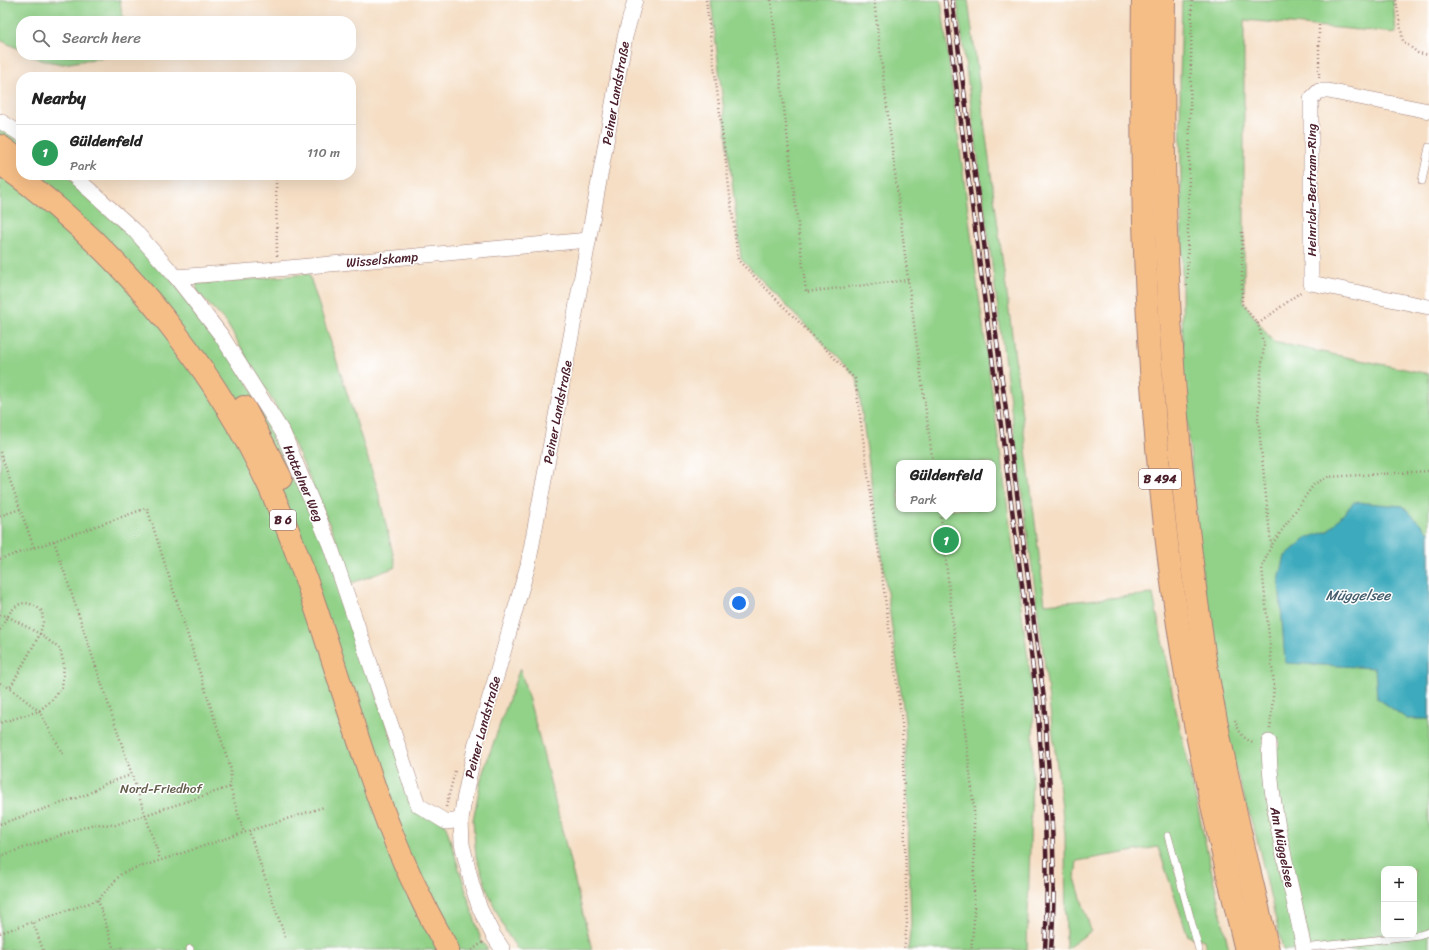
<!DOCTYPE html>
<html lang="en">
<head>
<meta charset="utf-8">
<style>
	:root { --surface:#fff; --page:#f6f6f6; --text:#222; --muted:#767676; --line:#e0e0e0; --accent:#0f766e }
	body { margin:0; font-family:Sriracha,sans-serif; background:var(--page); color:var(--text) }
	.controls { position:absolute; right:12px; bottom:12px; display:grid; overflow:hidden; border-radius:8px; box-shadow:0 4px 16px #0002 }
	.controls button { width:36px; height:36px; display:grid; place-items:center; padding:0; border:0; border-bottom:1px solid var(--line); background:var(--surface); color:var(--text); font:20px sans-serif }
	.you { position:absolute; left:739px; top:603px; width:14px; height:14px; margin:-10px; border:3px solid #fff; border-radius:50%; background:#1a73e8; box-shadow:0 0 0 6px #1a73e833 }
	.badge { display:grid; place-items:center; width:26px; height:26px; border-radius:50%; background:var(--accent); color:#fff; font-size:13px; font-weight:700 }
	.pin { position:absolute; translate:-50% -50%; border:2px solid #fff; box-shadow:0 1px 4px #0006 }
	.popup { position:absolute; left:896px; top:460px; width:100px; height:52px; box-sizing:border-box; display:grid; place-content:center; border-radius:8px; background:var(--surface); filter:drop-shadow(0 1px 3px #0005); font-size:13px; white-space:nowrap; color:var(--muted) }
	.popup b { font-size:15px; color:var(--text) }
	.popup::after { content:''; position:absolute; left:50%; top:100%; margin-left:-8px; border:8px solid transparent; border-top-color:var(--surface) }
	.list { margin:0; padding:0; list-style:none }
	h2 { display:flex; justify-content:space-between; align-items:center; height:52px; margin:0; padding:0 16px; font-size:17px }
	h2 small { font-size:13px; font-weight:400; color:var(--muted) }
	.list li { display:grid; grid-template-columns:26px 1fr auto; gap:12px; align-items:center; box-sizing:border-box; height:56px; padding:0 16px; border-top:1px solid var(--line) }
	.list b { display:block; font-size:15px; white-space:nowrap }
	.list p { margin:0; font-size:13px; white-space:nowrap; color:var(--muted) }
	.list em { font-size:13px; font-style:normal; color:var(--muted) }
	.icon { flex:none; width:22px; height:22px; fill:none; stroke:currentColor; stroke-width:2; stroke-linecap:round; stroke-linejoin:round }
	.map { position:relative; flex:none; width:1429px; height:950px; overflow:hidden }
	.search { position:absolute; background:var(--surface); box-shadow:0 4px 16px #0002; left:16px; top:16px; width:340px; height:44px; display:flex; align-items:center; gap:10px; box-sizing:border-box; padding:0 14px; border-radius:16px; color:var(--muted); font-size:15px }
	.panel { position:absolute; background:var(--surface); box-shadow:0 4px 16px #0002; left:16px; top:72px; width:340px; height:108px; border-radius:16px }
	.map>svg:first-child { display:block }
</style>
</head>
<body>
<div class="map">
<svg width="1429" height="950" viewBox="0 0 1429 950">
	<rect width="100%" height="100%" fill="#fff"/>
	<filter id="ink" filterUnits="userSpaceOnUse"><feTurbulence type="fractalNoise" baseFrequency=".025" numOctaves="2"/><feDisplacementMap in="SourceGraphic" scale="8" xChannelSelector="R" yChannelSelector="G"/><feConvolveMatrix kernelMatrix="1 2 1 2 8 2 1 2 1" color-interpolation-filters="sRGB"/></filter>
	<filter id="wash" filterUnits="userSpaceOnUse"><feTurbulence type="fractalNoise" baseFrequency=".012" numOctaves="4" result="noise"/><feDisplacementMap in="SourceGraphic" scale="16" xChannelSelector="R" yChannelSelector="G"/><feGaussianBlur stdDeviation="0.9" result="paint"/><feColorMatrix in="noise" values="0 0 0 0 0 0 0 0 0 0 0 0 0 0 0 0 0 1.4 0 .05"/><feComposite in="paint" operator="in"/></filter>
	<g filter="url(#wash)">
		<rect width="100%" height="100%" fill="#f5dec4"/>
		<!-- green -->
		<g fill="#91d188" stroke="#6e785a" fill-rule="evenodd">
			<path d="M 0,0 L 120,0 L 122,16 L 126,21 L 21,21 L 21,50 L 0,40 Z"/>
			<path d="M 711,0 L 941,0 L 978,289 L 1034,703 L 1027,950 L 908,950 L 911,924 L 905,721 L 857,378 L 741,259 ZM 899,463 L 993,463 L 993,509 L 899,509 Z"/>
			<path d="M 957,0 L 968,0 L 1009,310 L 1045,604 L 1153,594 L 1174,701 L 1229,950 L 1206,950 L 1204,940 L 1188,936 L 1158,847 L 1077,861 L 1075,878 L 1091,931 L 1066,949 L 1065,834 L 1042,643 Z"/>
			<path d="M 1182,0 L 1393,0 L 1396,33 L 1244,20 L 1244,303 L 1273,342 L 1429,374 L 1429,950 L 1283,950 L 1256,836 L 1228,745 L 1205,602 L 1183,381 L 1180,81 ZM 1384,869 L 1414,869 L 1414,935 L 1384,935 Z"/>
			<path d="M 30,55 L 118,55 L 63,64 L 40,60 Z"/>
			<path d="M 0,128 L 21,141 L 21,175 L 65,175 L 130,235 L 168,276 L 218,338 L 264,408 L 327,547 L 415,807 L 445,823 L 481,940 L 488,950 L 0,950 Z"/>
			<path d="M 309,274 L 377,487 L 396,567 L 349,584 L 338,544 L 302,461 L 279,412 L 226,322 L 198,293 L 196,284 Z"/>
			<path d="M 520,668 L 537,729 L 592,950 L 518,950 L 506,932 L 488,892 L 476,857 L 473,820 L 482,775 Z"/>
		</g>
		<!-- water -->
		<path fill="#3eabbd" stroke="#446574" d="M 1354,502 L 1403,506 L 1429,532 L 1429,719 L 1407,719 L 1377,698 L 1375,668 L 1285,663 L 1279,580 L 1285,556 L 1306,538 L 1328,531 Z"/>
	</g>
	<g filter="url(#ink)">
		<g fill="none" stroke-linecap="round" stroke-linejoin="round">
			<defs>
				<g id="service">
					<path d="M 1422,181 L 1429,147"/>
					<path d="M 1168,836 L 1199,950"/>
					<path d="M 1304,948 L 1419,935 L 1429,932"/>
					<path d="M 190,949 L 190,950"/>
				</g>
				<g id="minor">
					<path d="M 1429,111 L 1328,91 L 1319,91 L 1311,99 L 1311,283 L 1429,307"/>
					<path d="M 0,121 L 21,134"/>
					<path d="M 73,175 L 134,230 L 176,277 L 221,335 L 283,433 L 330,545 L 418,805 L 446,822 L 461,820"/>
					<path d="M 176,277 L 277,269 L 588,240"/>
					<path d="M 1269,742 C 1269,813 1292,881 1304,950"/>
					<path d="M 503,950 L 493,935 L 480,909 L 472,885 L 462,844 L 461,820 L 464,800 L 476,743 L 497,674 L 528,565 L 572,331 L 625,37 L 635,0"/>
				</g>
				<g id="trunk">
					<path d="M 1143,0 C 1139,221 1148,444 1184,663 C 1200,759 1223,855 1246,950"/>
					<path d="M 1164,0 C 1160,218 1172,437 1204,653 C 1220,753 1245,852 1268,950"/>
					<path d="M 0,146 L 21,161"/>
					<path d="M 0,163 C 124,251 225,377 283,518 C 316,599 339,685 368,768 C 382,810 398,852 418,892 C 427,912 438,931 448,950"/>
					<path d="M 244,407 L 281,478"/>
				</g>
			</defs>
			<!-- service casing -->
			<use href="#service" stroke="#a07e78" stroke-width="8"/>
			<!-- minor casing -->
			<use href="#minor" stroke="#a07e78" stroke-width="16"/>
			<!-- trunk casing -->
			<use href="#trunk" stroke="#a07e78" stroke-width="24"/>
			<!-- path -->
			<g stroke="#a07e78" stroke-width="2.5" stroke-dasharray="1 3" stroke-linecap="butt">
				<path d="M 706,0 L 738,260 L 855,379 L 902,722 L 907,923 L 904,950"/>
				<path d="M 771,0 L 806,292 L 908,280"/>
				<path d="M 874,0 L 908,280 L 933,463"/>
				<path d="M 1396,0 L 1403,41 L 1418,53 L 1429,55"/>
				<path d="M 1319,25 L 1319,79"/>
				<path d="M 276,175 L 277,256"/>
				<path d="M 1242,232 L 1242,304 L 1258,324 L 1264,345 L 1260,382 L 1258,419 L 1271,545"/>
				<path d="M 1187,286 L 1192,0"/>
				<path d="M 1258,324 L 1302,291"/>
				<path d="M 0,452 L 34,548"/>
				<path d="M 940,509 L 974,809 L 974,921 L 971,950"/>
				<path d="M 0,516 L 20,509"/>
				<path d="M 54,541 L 160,859"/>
				<path d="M 0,559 L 34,548 L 147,508 L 231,770 L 230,787 L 244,833"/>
				<path d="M 0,615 L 7,616 L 40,634 L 60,649 L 64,665 L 62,687 L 53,699 L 39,711 L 0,723"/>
				<path d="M 0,630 C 10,611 19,592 42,611 L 43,622 L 40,634 L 10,688"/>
				<path d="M 0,683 L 10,688 L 39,711 L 64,756"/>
				<path d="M 1235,720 C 1238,730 1243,741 1255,742"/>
				<path d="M 1270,729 L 1274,686 L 1262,567 L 1271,546 L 1314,484 L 1328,477 L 1429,471"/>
				<path d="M 446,807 L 455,771"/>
				<path d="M 0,824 L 88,794 L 105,784 L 131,775"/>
				<path d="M 0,856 L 94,824 L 115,825 L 230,787"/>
				<path d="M 98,900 L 114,950"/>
				<path d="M 0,933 L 33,922"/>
				<path d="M 285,937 L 249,831 L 324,807"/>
				<path d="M 43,950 L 33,922 L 98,900 L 122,873 L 249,831"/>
				<path d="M 472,950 L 482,943 L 481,942"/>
			</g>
			<!-- service -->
			<use href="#service" stroke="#fff" stroke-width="7"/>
			<!-- minor -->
			<use href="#minor" stroke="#fff" stroke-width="15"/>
			<!-- trunk -->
			<use href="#trunk" stroke="#f6be87" stroke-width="22"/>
			<defs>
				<g id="rail">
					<path d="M 945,0 L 1037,699 C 1043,783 1050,866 1045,950"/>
					<path d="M 952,0 L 1044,699 C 1049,782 1058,867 1051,950"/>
				</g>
			</defs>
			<!-- rail casing -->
			<use href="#rail" stroke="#4a1f2b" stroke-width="4.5"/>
			<!-- rail -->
			<use href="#rail" stroke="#fff" stroke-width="3" stroke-dasharray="9" stroke-linecap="butt"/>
		</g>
	</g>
	<g text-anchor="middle" stroke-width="3" stroke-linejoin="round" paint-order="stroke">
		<!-- shield labels -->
		<g fill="#fff" stroke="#80626b" stroke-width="1">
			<rect x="1139" y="469" width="42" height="20" rx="3"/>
			<rect x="270" y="510" width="26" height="20" rx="3"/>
		</g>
		<g font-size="12" font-weight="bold" fill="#4a1f2b">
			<text x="1160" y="483">B 494</text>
			<text x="283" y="524">B 6</text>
		</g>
		<!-- street labels -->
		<g font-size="13" fill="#4a1f2b" stroke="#fff">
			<text transform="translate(615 93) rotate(-80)" y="5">Peiner Landstraße</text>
			<text transform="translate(1311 190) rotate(-90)" y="5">Heinrich-Bertram-Ring</text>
			<text transform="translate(382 259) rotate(-5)" y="5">Wisselskamp</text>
			<text transform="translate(557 412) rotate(-79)" y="5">Peiner Landstraße</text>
			<text transform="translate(304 483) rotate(67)" y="5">Hottelner Weg</text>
			<text transform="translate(482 727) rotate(-75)" y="5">Peiner Landstraße</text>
			<text transform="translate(1283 847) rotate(79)" y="5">Am Müggelsee</text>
		</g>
		<!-- park labels -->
		<g font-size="13" fill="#635d4c" stroke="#fff">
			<text x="161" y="793">Nord-Friedhof</text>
		</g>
		<!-- water labels -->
		<g font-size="14" font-style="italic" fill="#455e6d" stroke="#fff">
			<text x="1358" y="600">Müggelsee</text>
		</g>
	</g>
</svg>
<div class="controls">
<button>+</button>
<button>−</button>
</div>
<div class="you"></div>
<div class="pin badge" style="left:946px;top:540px;background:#2e9e5b">1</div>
<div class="popup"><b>Güldenfeld</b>Park</div>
<div class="search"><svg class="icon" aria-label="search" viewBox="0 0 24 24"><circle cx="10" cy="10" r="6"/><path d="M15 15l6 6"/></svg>Search here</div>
<section class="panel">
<h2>Nearby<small></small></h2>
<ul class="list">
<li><span class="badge" style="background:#2e9e5b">1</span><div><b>Güldenfeld</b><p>Park</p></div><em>110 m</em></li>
</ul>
</section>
</div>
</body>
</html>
